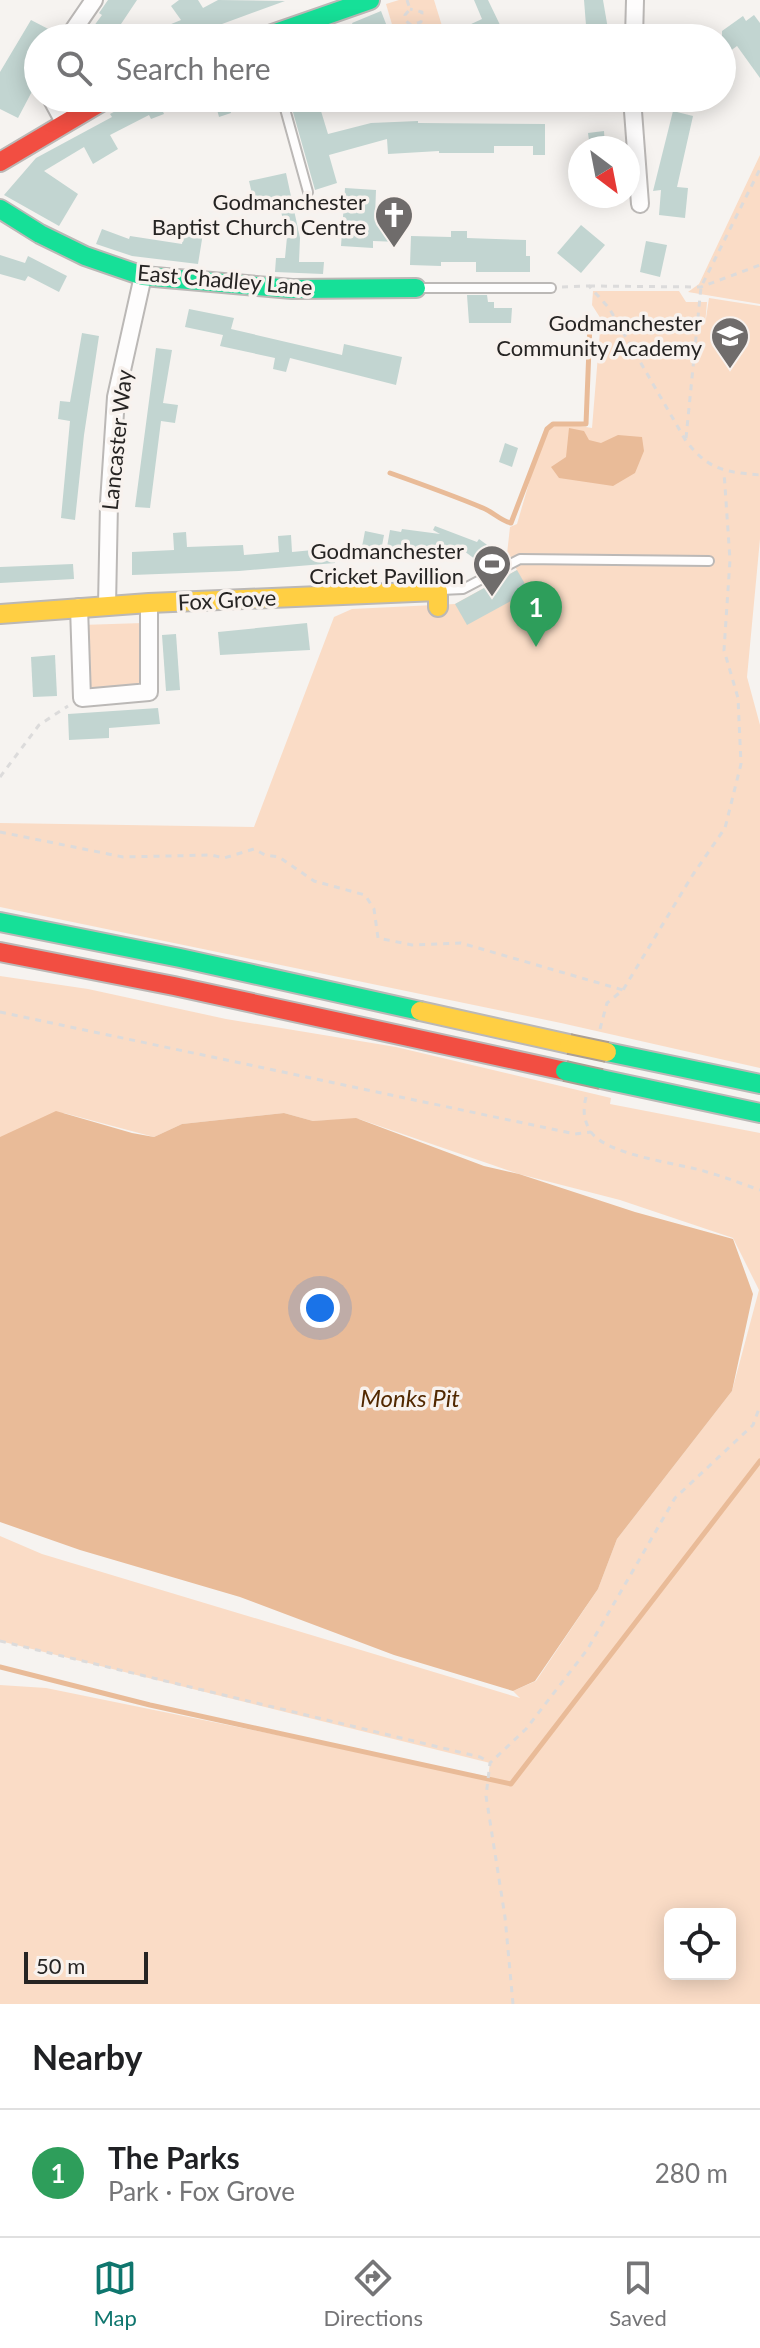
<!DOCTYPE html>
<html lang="en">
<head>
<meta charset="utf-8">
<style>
	:root { --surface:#fff; --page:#f2f2f2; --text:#202124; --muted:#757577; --line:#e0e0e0; --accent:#0f766e }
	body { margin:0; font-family:Lato,sans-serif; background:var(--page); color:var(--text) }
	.controls { position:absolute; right:24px; bottom:24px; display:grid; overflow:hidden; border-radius:12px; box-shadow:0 4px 20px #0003 }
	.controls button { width:72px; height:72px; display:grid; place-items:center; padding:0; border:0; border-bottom:2px solid var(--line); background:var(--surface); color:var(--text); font:40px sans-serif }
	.compass { position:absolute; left:568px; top:136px; width:72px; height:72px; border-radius:50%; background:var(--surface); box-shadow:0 4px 20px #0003; rotate:148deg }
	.scale { position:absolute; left:24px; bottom:20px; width:124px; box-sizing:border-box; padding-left:8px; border:4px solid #262423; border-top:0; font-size:22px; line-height:28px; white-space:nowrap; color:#262423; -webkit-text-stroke:6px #f8f2ee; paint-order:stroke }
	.you { position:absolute; left:320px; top:1308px; width:28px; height:28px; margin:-20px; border:6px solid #fff; border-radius:50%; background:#1a73e8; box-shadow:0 0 0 12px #1a73e833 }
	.badge { display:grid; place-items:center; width:52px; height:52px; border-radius:50%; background:var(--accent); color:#fff; font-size:26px; font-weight:700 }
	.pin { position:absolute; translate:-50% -66px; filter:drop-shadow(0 2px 4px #0008) }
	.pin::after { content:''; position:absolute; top:42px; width:28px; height:24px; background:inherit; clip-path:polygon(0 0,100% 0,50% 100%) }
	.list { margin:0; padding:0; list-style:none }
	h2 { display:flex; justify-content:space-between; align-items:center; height:104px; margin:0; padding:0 32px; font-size:34px }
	h2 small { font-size:26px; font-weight:400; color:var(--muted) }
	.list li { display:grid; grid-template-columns:52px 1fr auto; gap:24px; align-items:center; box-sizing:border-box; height:128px; padding:0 32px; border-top:2px solid var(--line) }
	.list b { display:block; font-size:30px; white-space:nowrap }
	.list p { margin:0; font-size:26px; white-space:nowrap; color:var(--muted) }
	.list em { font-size:26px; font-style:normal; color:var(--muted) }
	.icon { flex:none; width:44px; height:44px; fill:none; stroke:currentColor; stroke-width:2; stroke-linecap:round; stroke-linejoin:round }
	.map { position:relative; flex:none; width:760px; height:2004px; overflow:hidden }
	.search { position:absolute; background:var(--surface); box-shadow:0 4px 20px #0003; left:24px; right:24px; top:24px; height:88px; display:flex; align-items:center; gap:20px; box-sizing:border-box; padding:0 28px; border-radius:44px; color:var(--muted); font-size:30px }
	.sheet { height:232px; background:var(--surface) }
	nav { display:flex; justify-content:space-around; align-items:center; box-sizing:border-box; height:112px; border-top:2px solid var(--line); background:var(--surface); font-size:22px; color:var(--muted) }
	nav a { display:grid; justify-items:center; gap:4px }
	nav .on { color:var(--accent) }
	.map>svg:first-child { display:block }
</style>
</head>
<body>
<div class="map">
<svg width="760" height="2004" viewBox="0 0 760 2004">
	<rect width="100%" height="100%" fill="#f6f3f0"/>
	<!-- green -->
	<g fill="#fadcc6" fill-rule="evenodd">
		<path d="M 399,0 L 434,0 L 442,26 L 408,38 L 396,38 L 386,4 Z"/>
		<path d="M 760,155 L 760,304 L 688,292 L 699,284 Z"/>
		<path d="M 593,291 L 679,291 L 686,302 L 707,302 L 705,325 L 709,298 L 760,306 L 760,539 L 747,677 L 760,725 L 760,1068 L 561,1023 L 0,907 L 0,823 L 254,827 L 334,617 L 352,609 L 455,604 L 517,570 L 507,554 L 510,527 L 517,524 L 545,428 L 555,422 L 592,428 L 601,319 L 592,305 Z"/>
		<path d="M 143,623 L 145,689 L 86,694 L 81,625 Z"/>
		<path d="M 0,976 L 88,989 L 226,1019 L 396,1047 L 611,1098 L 610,1104 L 760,1133 L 760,2004 L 0,2004 L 0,1685 L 46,1688 L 488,1778 L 490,1763 L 0,1641 L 0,1536 L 42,1554 L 520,1698 L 513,1691 L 536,1681 L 598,1589 L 617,1539 L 732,1391 L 759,1290 L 733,1238 L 620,1200 L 519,1174 L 359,1119 L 313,1121 L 284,1113 L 182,1124 L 154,1137 L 64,1113 L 0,1138 ZM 670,1914 L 730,1914 L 730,1974 L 670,1974 Z"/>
	</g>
	<!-- water -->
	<g fill="#e9bb98">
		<path d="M 569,428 L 584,431 L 589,440 L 601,443 L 618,435 L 642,437 L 644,451 L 635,473 L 613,486 L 559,478 L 551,467 L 566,457 Z"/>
		<path d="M 56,1111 L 132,1133 L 154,1137 L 182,1124 L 284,1113 L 313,1121 L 356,1118 L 484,1166 L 519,1174 L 635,1212 L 733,1239 L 753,1294 L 732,1391 L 617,1539 L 598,1589 L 535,1681 L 513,1691 L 394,1655 L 240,1597 L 80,1550 L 0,1522 L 0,1137 Z"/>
	</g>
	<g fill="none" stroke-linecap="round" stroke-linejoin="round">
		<!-- stream -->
		<g stroke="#e9bb98" stroke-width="5">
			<path d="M 390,473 C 421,484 452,495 483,508 C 493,512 501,521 511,523 L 547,429 L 553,424 L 586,424 L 590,323"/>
			<path d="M 0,1667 L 150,1705 L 511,1784 L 760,1461"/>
		</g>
	</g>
	<!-- building -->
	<g fill="#c2d5d1">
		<path d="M 108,0 L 137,0 L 117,30 L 129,38 L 85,38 L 102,15 L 99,13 Z"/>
		<path d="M 179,0 L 198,0 L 203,8 L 218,0 L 285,1 L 184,38 L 137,38 L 181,20 L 171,6 Z"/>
		<path d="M 474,0 L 488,0 L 501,27 L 478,38 L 441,38 L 482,19 Z"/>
		<path d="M 584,0 L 603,0 L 609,35 L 587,38 Z"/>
		<path d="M 381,11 L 388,29 L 374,34 L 371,29 L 357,35 L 352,23 Z"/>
		<path d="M 754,15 L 760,23 L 760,78 L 737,46 L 722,57 L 722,31 L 743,16 L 746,21 Z"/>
		<path d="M 31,20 L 58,34 L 57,38 L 38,38 L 38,80 L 18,118 L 0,109 L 0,72 Z"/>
		<path d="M 139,98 L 157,98 L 164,114 L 151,119 L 149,115 L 110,135 L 118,149 L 93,164 L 84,147 L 44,171 L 78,194 L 59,226 L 4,195 L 36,158 L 112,117 L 110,114 Z"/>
		<path d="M 214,98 L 228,98 L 231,113 L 219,117 Z"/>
		<path d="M 289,98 L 317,98 L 328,134 L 371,123 L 418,121 L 418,123 L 545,124 L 545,155 L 533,155 L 533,146 L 494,146 L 494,153 L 439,153 L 439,151 L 388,154 L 387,139 L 329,155 L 337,183 L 315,190 Z"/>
		<path d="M 673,111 L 693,116 L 677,187 L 688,188 L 685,218 L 659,215 L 661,190 L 653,191 Z"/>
		<path d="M 604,131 L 605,148 L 590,148 L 588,133 Z"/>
		<path d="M 286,173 L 300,238 L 299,262 L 324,262 L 323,274 L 275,272 L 276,258 L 285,258 L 287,237 L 280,207 L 256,211 L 249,181 Z"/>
		<path d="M 345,188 L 376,190 L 375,217 L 400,218 L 399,242 L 373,241 L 373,248 L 341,246 Z"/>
		<path d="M 185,224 L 204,227 L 198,264 L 132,256 L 96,244 L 102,229 L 129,239 L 130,236 L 182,244 Z"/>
		<path d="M 581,225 L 605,245 L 581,273 L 557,253 Z"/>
		<path d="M 451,231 L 467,231 L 467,238 L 526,240 L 526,256 L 530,256 L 530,272 L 476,272 L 476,262 L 441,262 L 441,266 L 410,265 L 411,236 L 451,237 Z"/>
		<path d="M 646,241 L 667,245 L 660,277 L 640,272 Z"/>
		<path d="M 0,255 L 25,263 L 28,256 L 67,276 L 59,292 L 28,276 L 25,281 L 0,274 Z"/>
		<path d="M 467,295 L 487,295 L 488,302 L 494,302 L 494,308 L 512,308 L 511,323 L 469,323 Z"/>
		<path d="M 189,309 L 234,318 L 231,329 L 342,355 L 344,344 L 402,357 L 396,385 L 290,358 L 286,372 L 273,369 L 275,358 L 220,346 L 223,335 L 185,327 Z"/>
		<path d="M 82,333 L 99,336 L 84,435 L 75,520 L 61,518 L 70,421 L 58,419 L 60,401 L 70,402 Z"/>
		<path d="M 156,348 L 172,350 L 163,403 L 178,405 L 175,423 L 161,421 L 150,508 L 135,507 Z"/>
		<path d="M 505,443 L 518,448 L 512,467 L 499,462 Z"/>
		<path d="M 435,526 L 477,542 L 479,539 L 494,550 L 483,565 L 464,551 L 461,557 L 434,547 L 434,552 L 387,547 L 390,530 L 401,532 L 402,529 L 440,534 L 433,530 Z"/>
		<path d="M 365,531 L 384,535 L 380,556 L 361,552 Z"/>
		<path d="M 186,532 L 187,547 L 243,545 L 244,555 L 279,552 L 278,536 L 291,535 L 292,552 L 334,548 L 335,563 L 239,571 L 132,575 L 132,552 L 174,550 L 173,533 Z"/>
		<path d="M 73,564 L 74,579 L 0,583 L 0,567 Z"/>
		<path d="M 517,570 L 529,591 L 467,625 L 455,604 Z"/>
		<path d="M 307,623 L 310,650 L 220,655 L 218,632 Z"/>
		<path d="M 176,634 L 180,690 L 166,691 L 162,635 Z"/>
		<path d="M 55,655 L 57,696 L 33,697 L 31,657 Z"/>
		<path d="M 158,708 L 160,724 L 109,728 L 109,738 L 69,740 L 68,714 Z"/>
	</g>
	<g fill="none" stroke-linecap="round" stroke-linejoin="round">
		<defs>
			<g id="lane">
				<path d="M 282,98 L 308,192"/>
				<path d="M 420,288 L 551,288"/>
				<path d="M 441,590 L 463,589 L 520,559 L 709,561"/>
			</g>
			<g id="street">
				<path d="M 68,38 L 94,0"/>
				<path d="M 634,38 L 635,0"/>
				<path d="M 51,98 L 64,122"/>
				<path d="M 389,98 L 401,98"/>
				<path d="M 632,98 L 640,204"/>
				<path d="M 107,606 L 109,503 L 116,397 L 143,276"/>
				<path d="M 79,607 L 82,698 L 149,692 L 149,603"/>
			</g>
			<g id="fast">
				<path d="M 261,38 L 370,0"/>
				<path d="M 0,209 L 40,234 L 85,256 L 143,276 L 292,289 L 416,288"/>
				<path d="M 0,922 L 180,958 L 420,1011"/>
				<path d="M 607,1052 L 760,1084"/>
				<path d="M 601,1079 L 760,1113"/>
			</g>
			<g id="slow">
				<path d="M 0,614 L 149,603 L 438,591 L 438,607"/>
				<path d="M 420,1011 L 569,1044"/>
			</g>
			<g id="jam">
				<path d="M 0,162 L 108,98"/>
				<path d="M 0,952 L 174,986 L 565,1071"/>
			</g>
		</defs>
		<!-- lane casing -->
		<use href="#lane" stroke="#bbb8b6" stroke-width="12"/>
		<!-- street casing -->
		<use href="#street" stroke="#bbb8b6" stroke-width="20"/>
		<!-- fast casing -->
		<use href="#fast" stroke="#bbb8b6" stroke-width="22"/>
		<!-- slow casing -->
		<use href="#slow" stroke="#bbb8b6" stroke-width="22"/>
		<!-- jam casing -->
		<use href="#jam" stroke="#bbb8b6" stroke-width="22"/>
		<!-- path -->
		<g stroke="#dcdbdb" stroke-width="3" stroke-dasharray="6 6" stroke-linecap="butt">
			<path d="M 407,0 L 410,9 L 405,15 L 406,21 L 411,25 L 421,22 L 422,12 L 410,9"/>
			<path d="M 589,286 L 701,287 L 760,265"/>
			<path d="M 562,287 L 589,286 L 609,308 L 686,441 C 709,470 724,472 760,475"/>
			<path d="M 686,438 L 701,287 L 760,169"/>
			<path d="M 0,777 L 39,725 L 68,706"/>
			<path d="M 0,832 L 123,857 L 211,855 L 224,858 L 254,849 L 265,855 L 279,857 L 314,881 L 365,895 L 374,909 L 378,938 L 412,945 L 461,943 L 623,990"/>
			<path d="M 0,1012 L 575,1134 L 591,1132"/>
			<path d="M 600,1029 L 607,1003 L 623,990 L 692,876 L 725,828 L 741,764 L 738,698 L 724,650 L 730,560 L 724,472"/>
			<path d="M 586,1097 C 583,1109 583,1120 591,1132 C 608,1156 679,1163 707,1172 C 725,1177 742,1184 760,1190"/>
			<path d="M 0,1641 L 480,1757 L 489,1762"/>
			<path d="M 513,2004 L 505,1917 L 486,1796 L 490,1763 L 526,1729 L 587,1650 L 675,1498 L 753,1425 L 760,1406"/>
		</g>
		<!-- lane -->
		<use href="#lane" stroke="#fefdfd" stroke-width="8"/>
		<!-- street -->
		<use href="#street" stroke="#fefdfd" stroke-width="16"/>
		<!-- fast -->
		<use href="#fast" stroke="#16e098" stroke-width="18"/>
		<!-- slow -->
		<use href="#slow" stroke="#ffcf43" stroke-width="18"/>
		<!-- jam -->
		<use href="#jam" stroke="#f24e42" stroke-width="18"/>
		<defs>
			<path id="fast-bridge" d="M 565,1071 L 601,1079"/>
			<path id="slow-bridge" d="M 569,1044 L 607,1052"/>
		</defs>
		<!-- fast-bridge casing -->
		<use href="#fast-bridge" stroke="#ac9f92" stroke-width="22" stroke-linecap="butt"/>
		<!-- slow-bridge casing -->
		<use href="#slow-bridge" stroke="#ac9f92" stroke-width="22" stroke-linecap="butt"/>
		<!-- fast-bridge -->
		<use href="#fast-bridge" stroke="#16e098" stroke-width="18"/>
		<!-- slow-bridge -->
		<use href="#slow-bridge" stroke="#ffcf43" stroke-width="18"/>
	</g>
	<!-- icons -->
	<defs>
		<symbol id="church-pin" viewBox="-11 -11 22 30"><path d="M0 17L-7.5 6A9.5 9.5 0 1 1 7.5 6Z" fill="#6f6c6b" stroke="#f8f2ee"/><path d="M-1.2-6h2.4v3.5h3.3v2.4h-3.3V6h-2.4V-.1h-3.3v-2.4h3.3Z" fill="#fff"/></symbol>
		<symbol id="school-pin" viewBox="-11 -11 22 30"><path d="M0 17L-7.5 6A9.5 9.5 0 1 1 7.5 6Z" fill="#6f6c6b" stroke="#f8f2ee"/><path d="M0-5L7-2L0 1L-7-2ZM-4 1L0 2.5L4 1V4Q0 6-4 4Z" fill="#fff"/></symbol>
		<symbol id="stadium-pin" viewBox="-11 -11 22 30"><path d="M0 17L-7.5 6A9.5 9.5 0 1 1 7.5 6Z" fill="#6f6c6b" stroke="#f8f2ee"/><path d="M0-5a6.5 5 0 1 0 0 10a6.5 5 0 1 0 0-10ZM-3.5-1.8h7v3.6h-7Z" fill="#fff"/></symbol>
	</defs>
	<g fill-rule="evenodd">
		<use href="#church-pin" x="372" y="193" width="44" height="60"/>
		<use href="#school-pin" x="708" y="314" width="44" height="60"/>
		<use href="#stadium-pin" x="470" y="542" width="44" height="60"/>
	</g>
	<g text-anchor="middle" stroke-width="7" stroke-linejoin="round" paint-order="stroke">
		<!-- poi labels -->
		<g font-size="22" fill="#262423" stroke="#f8f2ee" text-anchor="end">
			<text x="366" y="210">Godmanchester<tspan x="366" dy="25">Baptist Church Centre</tspan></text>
			<text x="702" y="331">Godmanchester<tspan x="702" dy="25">Community Academy</tspan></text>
			<text x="464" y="559">Godmanchester<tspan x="464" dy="25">Cricket Pavillion</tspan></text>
		</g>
		<!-- street labels -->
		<g font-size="22" fill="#262423" stroke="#f8f2ee">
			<text transform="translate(225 280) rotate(5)" y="8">East Chadley Lane</text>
			<text transform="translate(117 440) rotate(-84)" y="8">Lancaster Way</text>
			<text transform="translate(227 600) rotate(-3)" y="8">Fox Grove</text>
		</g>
		<!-- water labels -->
		<g font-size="24" font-style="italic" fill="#512800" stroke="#f8f2ee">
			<text x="410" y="1407">Monks Pit</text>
		</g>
	</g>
</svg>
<div class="controls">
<button><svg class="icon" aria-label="locate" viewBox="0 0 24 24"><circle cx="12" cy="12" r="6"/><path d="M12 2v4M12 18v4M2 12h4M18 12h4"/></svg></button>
</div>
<svg class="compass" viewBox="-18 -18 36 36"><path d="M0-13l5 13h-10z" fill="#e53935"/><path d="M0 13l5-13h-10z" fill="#757577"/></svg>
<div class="scale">50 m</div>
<div class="you"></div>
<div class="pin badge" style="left:536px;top:647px;background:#2e9e5b">1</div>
<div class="search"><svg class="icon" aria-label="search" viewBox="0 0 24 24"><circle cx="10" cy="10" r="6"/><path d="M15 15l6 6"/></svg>Search here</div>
</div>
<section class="sheet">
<h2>Nearby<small></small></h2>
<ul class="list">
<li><span class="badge" style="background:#2e9e5b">1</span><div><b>The Parks</b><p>Park · Fox Grove</p></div><em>280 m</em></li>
</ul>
</section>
<nav>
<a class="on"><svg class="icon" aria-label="map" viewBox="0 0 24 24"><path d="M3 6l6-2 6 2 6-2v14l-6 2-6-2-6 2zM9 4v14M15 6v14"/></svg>Map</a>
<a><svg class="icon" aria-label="directions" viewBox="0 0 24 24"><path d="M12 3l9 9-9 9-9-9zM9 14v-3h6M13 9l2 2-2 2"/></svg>Directions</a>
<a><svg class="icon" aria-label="saved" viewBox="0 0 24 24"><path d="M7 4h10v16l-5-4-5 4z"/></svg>Saved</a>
</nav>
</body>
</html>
